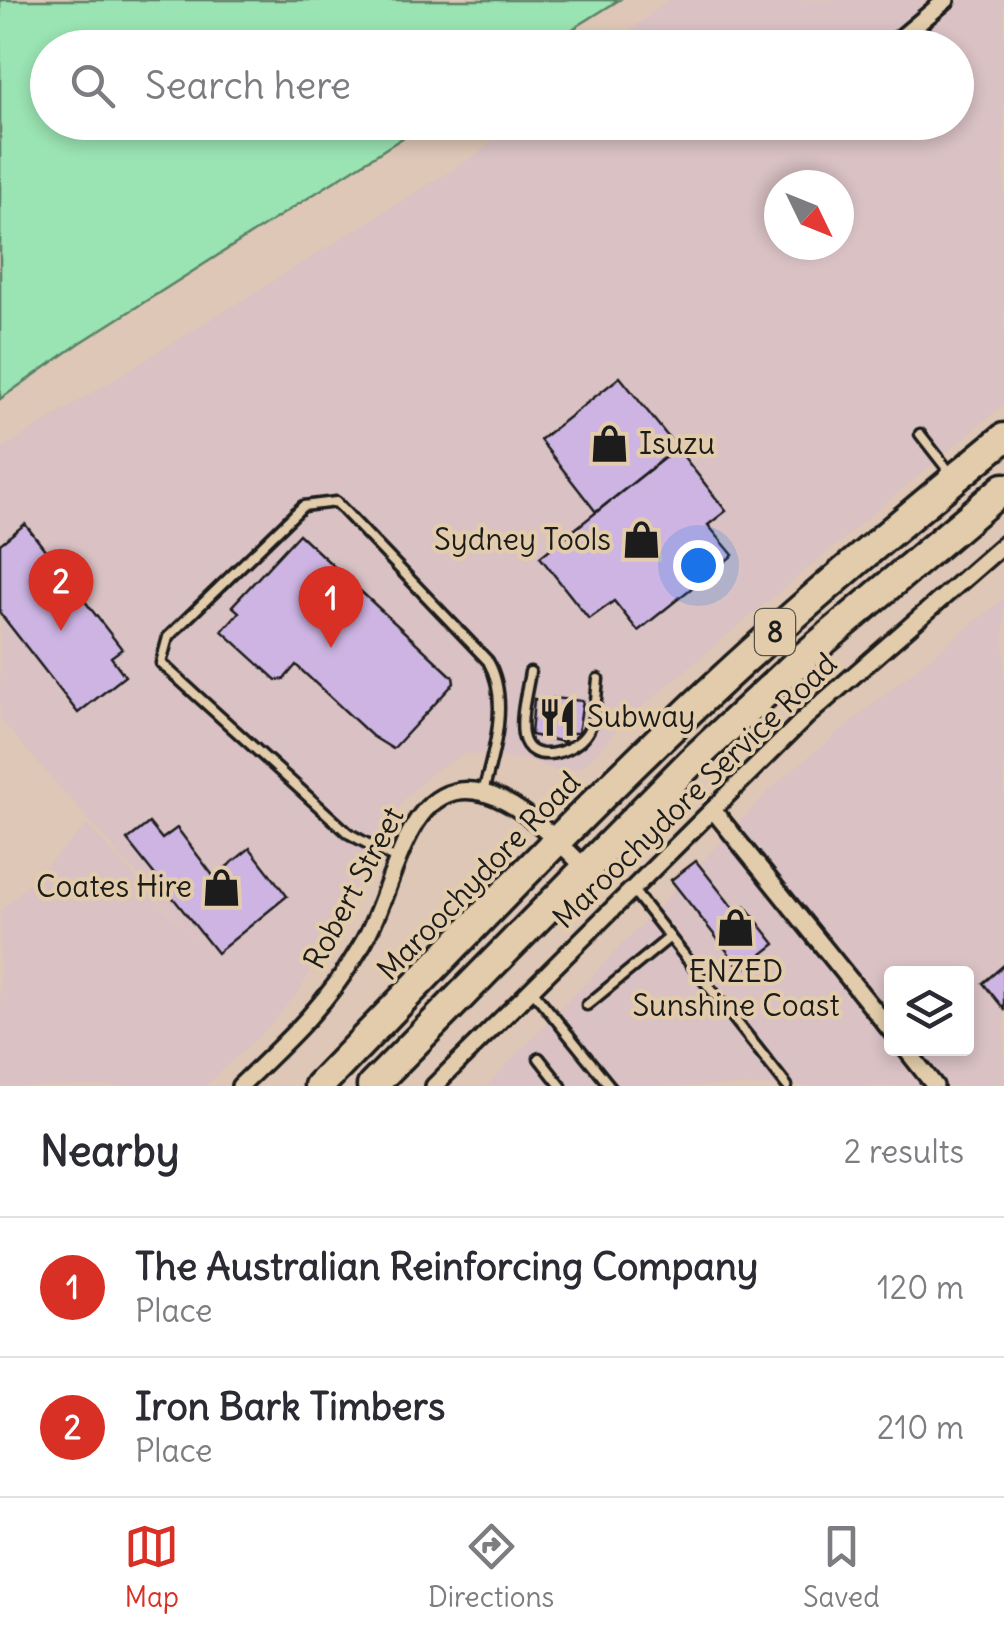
<!DOCTYPE html>
<html lang="en">
<head>
<meta charset="utf-8">
<style>
	:root { --surface:#fff; --page:#f7f7f7; --text:#2b2b33; --muted:#7c7c81; --line:#e1e1e2; --accent:#d93025 }
	body { margin:0; font-family:Delius,sans-serif; background:var(--page); color:var(--text) }
	.controls { position:absolute; right:30px; bottom:30px; display:grid; overflow:hidden; border-radius:10px; box-shadow:0 5px 15px #0003 }
	.controls button { width:90px; height:90px; display:grid; place-items:center; padding:0; border:0; border-bottom:2px solid var(--line); background:var(--surface); color:var(--text); font:50px sans-serif }
	.compass { position:absolute; left:764px; top:170px; width:90px; height:90px; border-radius:50%; background:var(--surface); box-shadow:0 5px 15px #0003; rotate:133deg }
	.you { position:absolute; left:698px; top:565px; width:35px; height:35px; margin:-25px; border:8px solid #fff; border-radius:50%; background:#1a73e8; box-shadow:0 0 0 15px #1a73e833 }
	.badge { display:grid; place-items:center; width:65px; height:65px; border-radius:50%; background:var(--accent); color:#fff; font-size:32px; font-weight:700 }
	.pin { position:absolute; translate:-50% -82px; filter:drop-shadow(0 2px 5px #0008) }
	.pin::after { content:''; position:absolute; top:52px; width:35px; height:30px; background:inherit; clip-path:polygon(0 0,100% 0,50% 100%) }
	.list { margin:0; padding:0; list-style:none }
	h2 { display:flex; justify-content:space-between; align-items:center; height:130px; margin:0; padding:0 40px; font-size:42px }
	h2 small { font-size:32px; font-weight:400; color:var(--muted) }
	.list li { display:grid; grid-template-columns:65px 1fr auto; gap:30px; align-items:center; box-sizing:border-box; height:140px; padding:0 40px; border-top:2px solid var(--line) }
	.list b { display:block; font-size:38px; white-space:nowrap }
	.list p { margin:0; font-size:32px; white-space:nowrap; color:var(--muted) }
	.list em { font-size:32px; font-style:normal; color:var(--muted) }
	.icon { flex:none; width:55px; height:55px; fill:none; stroke:currentColor; stroke-width:2; stroke-linecap:round; stroke-linejoin:round }
	.map { position:relative; flex:none; width:1004px; height:1086px; overflow:hidden }
	.search { position:absolute; background:var(--surface); box-shadow:0 5px 15px #0003; left:30px; right:30px; top:30px; height:110px; display:flex; align-items:center; gap:25px; box-sizing:border-box; padding:0 35px; border-radius:55px; color:var(--muted); font-size:38px }
	.sheet { height:410px; background:var(--surface) }
	nav { display:flex; justify-content:space-around; align-items:center; box-sizing:border-box; height:140px; border-top:2px solid var(--line); background:var(--surface); font-size:28px; color:var(--muted) }
	nav a { display:grid; justify-items:center; gap:5px }
	nav .on { color:var(--accent) }
	.map>svg:first-child { display:block }
</style>
</head>
<body>
<div class="map">
<svg width="1004" height="1086" viewBox="0 0 1004 1086">
	<rect width="100%" height="100%" fill="#dec7b6"/>
	<filter id="ink" filterUnits="userSpaceOnUse"><feTurbulence type="fractalNoise" baseFrequency=".01" numOctaves="2"/><feDisplacementMap in="SourceGraphic" scale="20" xChannelSelector="R" yChannelSelector="G"/><feConvolveMatrix kernelMatrix="1 2 1 2 8 2 1 2 1" color-interpolation-filters="sRGB"/></filter>
	<g filter="url(#ink)">
		<!-- built -->
		<g fill="#d9c1c4" fill-rule="evenodd">
			<path d="M 669,0 L 1004,0 L 1004,404 L 629,717 L 583,766 L 559,772 L 530,760 L 466,753 L 437,769 L 404,799 L 301,988 L 269,1026 L 205,1086 L 0,1086 L 0,912 L 87,825 L 203,950 L 0,719 L 0,450 L 470,159 L 516,123 L 956,122 L 956,48 L 610,47 ZM 779,185 L 839,185 L 839,245 L 779,245 Z"/>
			<path d="M 1004,598 L 1004,1086 L 487,1086 L 778,782 ZM 892,974 L 966,974 L 966,1048 L 892,1048 Z"/>
		</g>
		<!-- green -->
		<path fill="#9ae3b2" stroke="#5b8067" stroke-width="2.5" d="M 0,0 L 619,0 L 544,47 L 48,48 L 48,122 L 426,123 L 80,343 L 0,399 Z"/>
		<!-- building -->
		<g fill="#cdb4e3" stroke="#1c1c1c" stroke-width="2.5">
			<path d="M 620,377 L 677,448 L 596,512 L 540,440 Z"/>
			<path d="M 677,448 L 726,511 L 708,525 L 733,555 L 638,631 L 614,601 L 589,619 L 540,557 Z"/>
			<path d="M 25,524 L 122,649 L 111,657 L 125,676 L 78,713 L 0,613 L 0,544 Z"/>
			<path d="M 299,534 L 453,677 L 454,683 L 393,749 L 372,736 L 296,665 L 284,679 L 276,680 L 222,631 L 239,612 L 232,606 Z"/>
			<path d="M 553,698 L 583,701 L 578,733 L 566,733 L 564,742 L 531,735 L 534,699 L 553,702 Z"/>
			<path d="M 149,823 L 162,839 L 177,828 L 214,877 L 250,848 L 287,896 L 217,953 L 127,840 Z"/>
			<path d="M 696,861 L 737,913 L 745,906 L 775,944 L 742,970 L 671,880 Z"/>
			<path d="M 1004,965 L 1004,1009 L 983,983 Z"/>
		</g>
		<g fill="none" stroke-linecap="round" stroke-linejoin="round">
			<defs>
				<g id="service">
					<path d="M 920,434 L 952,475"/>
					<path d="M 530,672 C 527,691 520,716 523,735 C 529,768 575,752 587,733 C 596,719 596,696 598,679"/>
					<path d="M 399,861 L 348,833 L 161,663 L 168,637 L 303,506 L 336,502 L 488,661 C 510,699 494,753 483,792"/>
					<path d="M 632,889 L 787,1086"/>
					<path d="M 532,990 L 610,1086"/>
					<path d="M 587,1005 L 670,937"/>
					<path d="M 539,1058 L 561,1086"/>
				</g>
				<g id="minor">
					<path d="M 889,48 L 946,0"/>
					<path d="M 713,810 L 892,1032"/>
					<path d="M 905,1048 L 935,1086"/>
					<path d="M 240,1086 C 285,1043 329,1002 360,948 C 383,910 391,866 412,829 C 461,741 544,826 585,868"/>
					<path d="M 434,1086 L 807,716 L 1004,544"/>
				</g>
				<g id="trunk">
					<path d="M 319,1086 C 452,949 582,810 721,681 C 813,596 908,517 1004,438"/>
					<path d="M 372,1086 L 691,762 L 804,657 L 1004,488"/>
				</g>
			</defs>
			<!-- service casing -->
			<use href="#service" stroke="#1c1c1c" stroke-width="15"/>
			<!-- minor casing -->
			<use href="#minor" stroke="#1c1c1c" stroke-width="22"/>
			<!-- trunk casing -->
			<use href="#trunk" stroke="#1c1c1c" stroke-width="35"/>
			<!-- service -->
			<use href="#service" stroke="#e2ccab" stroke-width="8"/>
			<!-- minor -->
			<use href="#minor" stroke="#e2ccab" stroke-width="15"/>
			<!-- trunk -->
			<use href="#trunk" stroke="#e2ccab" stroke-width="28"/>
		</g>
	</g>
	<!-- icons -->
	<defs>
		<symbol id="shop-bare" viewBox="-9 -9 18 18"><path d="M-5-2.5h2.3a2.7 3.5 0 0 1 5.4 0H5L5.5 6h-11ZM-1.5-2.5h3a1.5 2.3 0 0 0-3 0Z" fill="#1c1c1c" stroke="#e2ccab" stroke-width="2.5" paint-order="stroke"/></symbol>
		<symbol id="restaurant-bare" viewBox="-9 -9 18 18"><path d="M-5-6h1v4h1v-4h1v4h1v-4h1v5L-1.5 .5V6h-2V.5L-5-1ZM5-6V6H3V1.5H1.5Q1.5-4 5-6Z" fill="#1c1c1c" stroke="#e2ccab" stroke-width="2.5" paint-order="stroke"/></symbol>
	</defs>
	<g fill-rule="evenodd">
		<use href="#shop-bare" x="582" y="416" width="55" height="55"/>
		<use href="#shop-bare" x="614" y="512" width="55" height="55"/>
		<use href="#restaurant-bare" x="530" y="690" width="55" height="55"/>
		<use href="#shop-bare" x="194" y="860" width="55" height="55"/>
		<use href="#shop-bare" x="708" y="900" width="55" height="55"/>
	</g>
	<g text-anchor="middle" stroke-width="8" stroke-linejoin="round" paint-order="stroke">
		<!-- shield labels -->
		<rect fill="#e2ccab" stroke="#575147" stroke-width="2.5" x="755" y="609" width="40" height="46" rx="8"/>
		<g font-size="28" font-weight="bold" fill="#1c1c1c">
			<text x="775" y="642">8</text>
		</g>
		<!-- poi labels -->
		<g font-size="30" fill="#1c1c1c" stroke="#e2ccab" text-anchor="start">
			<text x="639" y="454">Isuzu</text>
			<text x="611" y="550" text-anchor="end">Sydney Tools</text>
			<text x="587" y="727">Subway</text>
			<text x="192" y="897" text-anchor="end">Coates Hire</text>
			<text x="736" y="982" text-anchor="middle">ENZED<tspan x="736" dy="34">Sunshine Coast</tspan></text>
		</g>
		<!-- street labels -->
		<g font-size="30" fill="#1c1c1c" stroke="#e2ccab">
			<text transform="translate(695 791) rotate(-44)" y="10">Maroochydore Service Road</text>
			<text transform="translate(479 876) rotate(-46)" y="10">Maroochydore Road</text>
			<text transform="translate(354 888) rotate(-62)" y="10">Robert Street</text>
		</g>
	</g>
</svg>
<div class="controls">
<button><svg class="icon" aria-label="layers" viewBox="0 0 24 24"><path d="M12 4l9 5-9 5-9-5zM3 14l9 5 9-5"/></svg></button>
</div>
<svg class="compass" viewBox="-18 -18 36 36"><path d="M0-13l5 13h-10z" fill="#e53935"/><path d="M0 13l5-13h-10z" fill="#7c7c81"/></svg>
<div class="you"></div>
<div class="pin badge" style="left:331px;top:648px">1</div>
<div class="pin badge" style="left:61px;top:631px">2</div>
<div class="search"><svg class="icon" aria-label="search" viewBox="0 0 24 24"><circle cx="10" cy="10" r="6"/><path d="M15 15l6 6"/></svg>Search here</div>
</div>
<section class="sheet">
<h2>Nearby<small>2 results</small></h2>
<ul class="list">
<li><span class="badge">1</span><div><b>The Australian Reinforcing Company</b><p>Place</p></div><em>120 m</em></li>
<li><span class="badge">2</span><div><b>Iron Bark Timbers</b><p>Place</p></div><em>210 m</em></li>
</ul>
</section>
<nav>
<a class="on"><svg class="icon" aria-label="map" viewBox="0 0 24 24"><path d="M3 6l6-2 6 2 6-2v14l-6 2-6-2-6 2zM9 4v14M15 6v14"/></svg>Map</a>
<a><svg class="icon" aria-label="directions" viewBox="0 0 24 24"><path d="M12 3l9 9-9 9-9-9zM9 14v-3h6M13 9l2 2-2 2"/></svg>Directions</a>
<a><svg class="icon" aria-label="saved" viewBox="0 0 24 24"><path d="M7 4h10v16l-5-4-5 4z"/></svg>Saved</a>
</nav>
</body>
</html>
